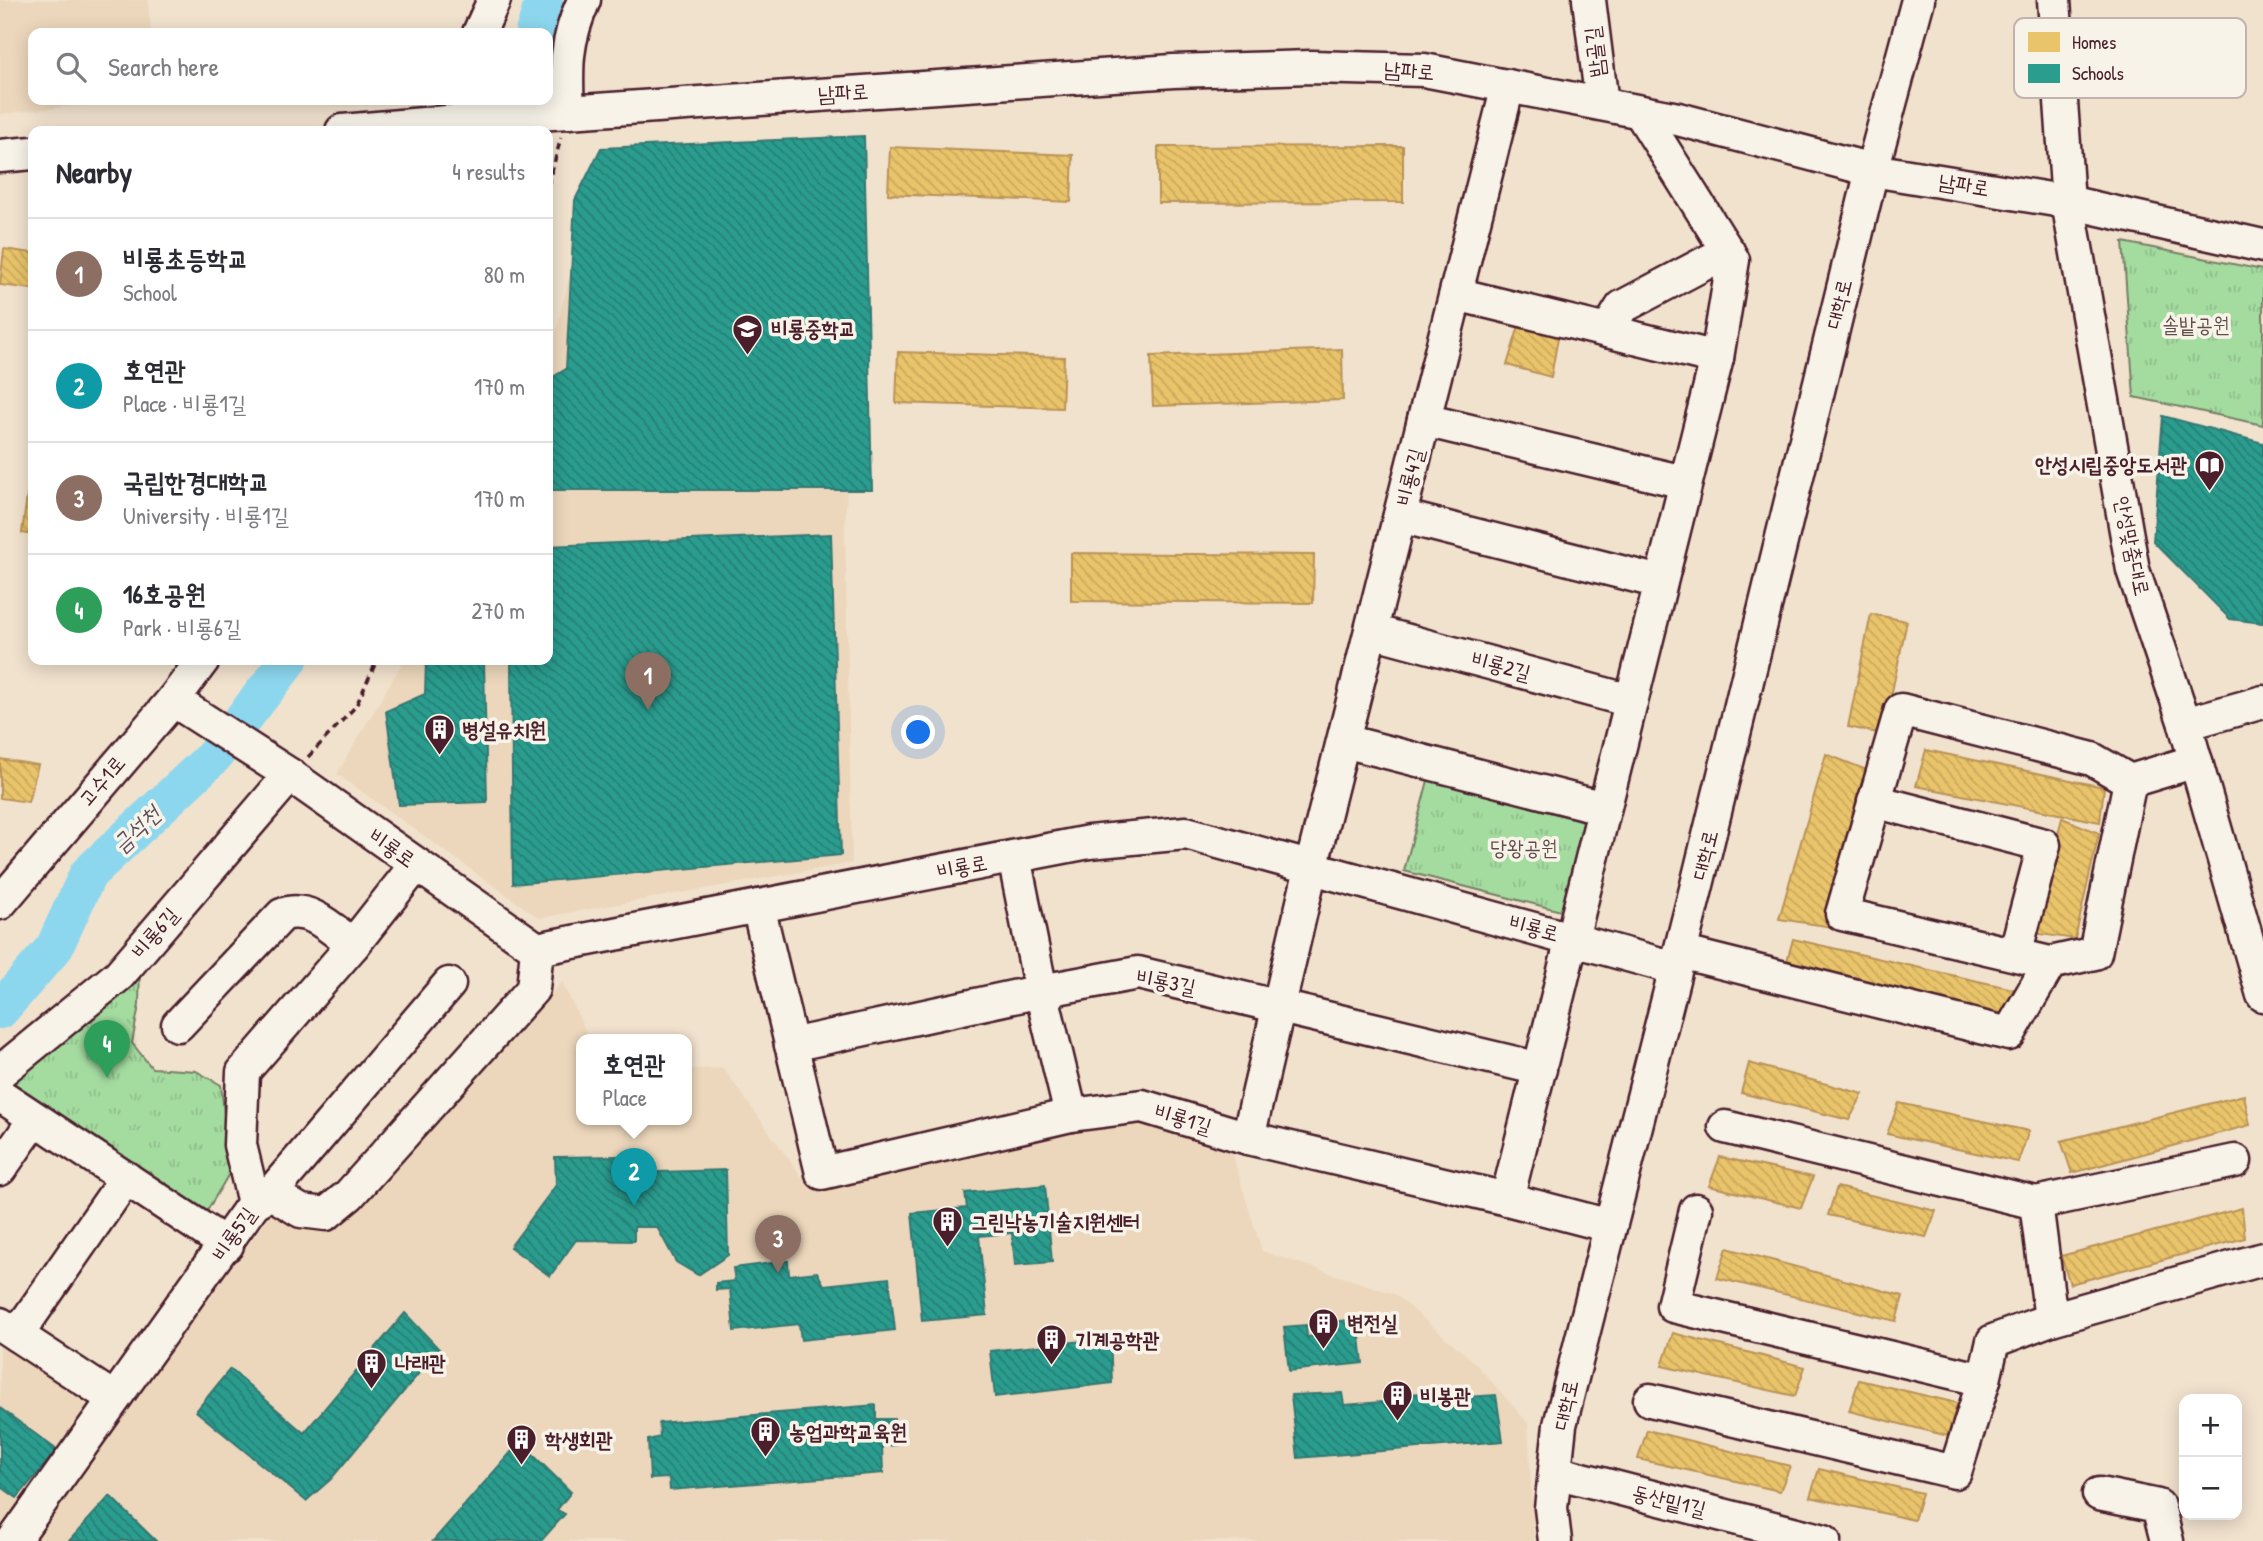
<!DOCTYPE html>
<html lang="en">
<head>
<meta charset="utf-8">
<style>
	:root { --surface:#fff; --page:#f7f7f7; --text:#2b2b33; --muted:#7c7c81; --line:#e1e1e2; --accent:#7c3aed }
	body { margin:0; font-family:"Patrick Hand","Poor Story",sans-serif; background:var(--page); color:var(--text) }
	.controls { position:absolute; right:21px; bottom:21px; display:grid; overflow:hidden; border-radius:14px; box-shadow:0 4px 18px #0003 }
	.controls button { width:63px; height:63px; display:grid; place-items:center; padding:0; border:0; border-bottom:2px solid var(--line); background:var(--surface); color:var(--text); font:35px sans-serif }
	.you { position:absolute; left:919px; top:733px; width:24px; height:24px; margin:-18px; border:5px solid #fff; border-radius:50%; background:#1a73e8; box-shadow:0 0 0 10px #1a73e833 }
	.badge { display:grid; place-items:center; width:46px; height:46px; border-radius:50%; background:var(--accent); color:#fff; font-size:23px; font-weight:700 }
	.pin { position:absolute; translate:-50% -58px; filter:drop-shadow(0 2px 4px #0008) }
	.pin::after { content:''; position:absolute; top:37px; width:24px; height:21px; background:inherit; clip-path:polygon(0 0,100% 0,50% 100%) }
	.popup { position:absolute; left:576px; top:1034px; width:116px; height:91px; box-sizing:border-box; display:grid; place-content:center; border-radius:14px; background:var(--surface); filter:drop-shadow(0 2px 5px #0005); font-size:23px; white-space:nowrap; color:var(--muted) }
	.popup b { font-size:26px; color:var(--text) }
	.popup::after { content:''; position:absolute; left:50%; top:100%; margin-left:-14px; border:14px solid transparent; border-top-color:var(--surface) }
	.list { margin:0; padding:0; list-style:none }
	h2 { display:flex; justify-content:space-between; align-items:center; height:91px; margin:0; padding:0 28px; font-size:30px }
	h2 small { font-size:23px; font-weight:400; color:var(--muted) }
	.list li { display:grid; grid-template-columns:46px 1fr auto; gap:21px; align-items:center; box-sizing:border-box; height:112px; padding:0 28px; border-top:2px solid var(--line) }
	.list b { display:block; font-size:26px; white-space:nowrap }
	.list p { margin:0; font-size:23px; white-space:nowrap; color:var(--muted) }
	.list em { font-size:23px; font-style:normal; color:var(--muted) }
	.icon { flex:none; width:38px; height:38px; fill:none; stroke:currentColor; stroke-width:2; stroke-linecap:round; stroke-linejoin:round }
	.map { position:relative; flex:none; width:2263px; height:1541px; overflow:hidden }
	.search { position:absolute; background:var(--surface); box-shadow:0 4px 18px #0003; left:28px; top:28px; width:525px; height:77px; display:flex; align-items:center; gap:18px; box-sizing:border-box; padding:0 24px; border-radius:14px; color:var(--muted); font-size:26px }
	.panel { position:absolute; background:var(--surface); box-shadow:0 4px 18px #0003; left:28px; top:126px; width:525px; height:539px; border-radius:14px }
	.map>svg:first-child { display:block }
</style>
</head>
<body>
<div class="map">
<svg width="2263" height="1541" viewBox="0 0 2263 1541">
	<defs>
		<pattern id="grass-tufts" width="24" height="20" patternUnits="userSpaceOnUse" patternTransform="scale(1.75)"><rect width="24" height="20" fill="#a4dca0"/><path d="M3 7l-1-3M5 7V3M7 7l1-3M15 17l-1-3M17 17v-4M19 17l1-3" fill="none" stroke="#8fbc8a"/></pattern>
		<pattern id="homes-back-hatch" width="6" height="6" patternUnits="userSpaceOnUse" patternTransform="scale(1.75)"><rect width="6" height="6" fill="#e9c46a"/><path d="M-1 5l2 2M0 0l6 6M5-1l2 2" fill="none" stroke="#c9a85c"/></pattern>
		<pattern id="schools-back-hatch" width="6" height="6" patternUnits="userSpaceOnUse" patternTransform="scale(1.75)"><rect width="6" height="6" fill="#2a9d8f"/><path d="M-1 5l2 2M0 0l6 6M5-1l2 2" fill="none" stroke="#267f75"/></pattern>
	</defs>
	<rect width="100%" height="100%" fill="#f1e2ce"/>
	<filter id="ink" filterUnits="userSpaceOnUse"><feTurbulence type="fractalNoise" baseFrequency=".0143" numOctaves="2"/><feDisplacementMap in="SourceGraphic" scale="14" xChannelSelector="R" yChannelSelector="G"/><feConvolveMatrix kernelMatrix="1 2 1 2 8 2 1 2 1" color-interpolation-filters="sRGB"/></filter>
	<g filter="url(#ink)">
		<!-- built -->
		<g fill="#ecd7bc">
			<path d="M 0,0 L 148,0 L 151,33 L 33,33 L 33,100 L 128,100 L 0,114 Z"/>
			<path d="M 864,136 L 845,532 L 852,863 L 539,918 L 337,774 L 404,660 L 548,660 L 548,364 L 601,148 Z"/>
			<path d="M 562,982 L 590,1040 L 582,1040 L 582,1120 L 686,1120 L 687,1069 L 723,1068 L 801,1176 L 1143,1115 L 1229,1144 L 1262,1251 L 1395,1294 L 1474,1362 L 1528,1423 L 1534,1541 L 0,1541 L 0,1334 L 128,1410 L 269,1216 L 341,1222 Z"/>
		</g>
		<!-- grass -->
		<g fill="url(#grass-tufts)" stroke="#777e66" stroke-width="2">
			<path d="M 2123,242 L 2263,270 L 2263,425 L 2134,397 Z"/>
			<path d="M 1430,773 L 1586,810 L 1565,912 L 1404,871 Z"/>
			<path d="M 140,965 L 139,1005 L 132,1043 L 152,1068 L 196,1071 L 221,1085 L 230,1172 L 207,1211 L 195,1220 L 31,1131 L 3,1071 Z"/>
		</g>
		<!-- homes -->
		<g fill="url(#homes-back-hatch)" stroke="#b99257" stroke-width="2">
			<path d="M 1403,146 L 1403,202 L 1158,203 L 1158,147 Z"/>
			<path d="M 890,147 L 1073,155 L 1071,202 L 888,194 Z"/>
			<path d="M 4,249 L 33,253 L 33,289 L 0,285 Z"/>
			<path d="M 1522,316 L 1560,326 L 1551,377 L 1507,365 Z"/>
			<path d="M 1342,349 L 1343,400 L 1153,406 L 1151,356 Z"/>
			<path d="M 898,352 L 1064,357 L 1062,408 L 896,403 Z"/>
			<path d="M 27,496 L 33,497 L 33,535 L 22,533 Z"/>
			<path d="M 1071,553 L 1314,555 L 1313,603 L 1071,601 Z"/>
			<path d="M 1871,614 L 1907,621 L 1883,734 L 1848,727 Z"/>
			<path d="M 1926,750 L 2104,787 L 2100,822 L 1916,786 Z"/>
			<path d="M 1826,754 L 1872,772 L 1832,927 L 1779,919 Z"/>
			<path d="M 0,759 L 38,765 L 28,802 L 0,798 Z"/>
			<path d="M 2062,818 L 2099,833 L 2075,939 L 2033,933 Z"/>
			<path d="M 1793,939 L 2013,989 L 2002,1022 L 1784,972 Z"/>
			<path d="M 1749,1063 L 1863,1094 L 1849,1120 L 1741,1093 Z"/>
			<path d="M 2244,1095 L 2250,1125 L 2072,1173 L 2061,1141 Z"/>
			<path d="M 1899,1103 L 2029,1131 L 2018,1162 L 1887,1134 Z"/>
			<path d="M 1720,1157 L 1813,1177 L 1801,1208 L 1709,1186 Z"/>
			<path d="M 1837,1187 L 1936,1211 L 1926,1237 L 1828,1215 Z"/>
			<path d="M 2242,1208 L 2245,1238 L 2070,1284 L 2061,1256 Z"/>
			<path d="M 1727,1248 L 1903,1296 L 1896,1321 L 1717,1278 Z"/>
			<path d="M 1673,1333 L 1805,1367 L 1795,1396 L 1662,1366 Z"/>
			<path d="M 1859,1380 L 1957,1403 L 1948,1436 L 1849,1411 Z"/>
			<path d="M 1647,1430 L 1790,1466 L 1780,1491 L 1638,1459 Z"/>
			<path d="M 1819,1469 L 1922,1493 L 1914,1520 L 1810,1497 Z"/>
		</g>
		<!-- schools -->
		<g fill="url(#schools-back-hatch)" stroke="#347771" stroke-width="2">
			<path d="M 864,136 L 872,490 L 548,490 L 548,380 L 566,369 L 575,200 L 601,148 Z"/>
			<path d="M 2163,416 L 2263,443 L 2263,623 L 2230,619 L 2153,541 Z"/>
			<path d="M 831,534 L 841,855 L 513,884 L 511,660 L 548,660 L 548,546 Z"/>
			<path d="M 426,660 L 484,660 L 487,802 L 399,805 L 386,711 L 425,694 Z"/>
			<path d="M 621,1156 L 621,1173 L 726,1170 L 728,1255 L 698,1275 L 676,1262 L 657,1227 L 634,1227 L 634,1241 L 576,1240 L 550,1276 L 510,1247 L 556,1185 L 555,1157 Z"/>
			<path d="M 1045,1185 L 1052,1262 L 1015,1265 L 1012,1233 L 979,1236 L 987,1315 L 922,1321 L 912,1213 L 967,1208 L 965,1193 Z"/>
			<path d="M 788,1261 L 789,1275 L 817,1272 L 824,1285 L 889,1278 L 895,1330 L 801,1340 L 799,1324 L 734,1331 L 730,1289 L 716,1290 L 716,1283 L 735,1281 L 733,1268 Z"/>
			<path d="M 405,1313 L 439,1349 L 331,1479 L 306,1501 L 196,1411 L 230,1369 L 304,1433 Z"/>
			<path d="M 1358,1319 L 1363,1363 L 1289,1371 L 1284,1327 L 1306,1325 L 1307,1337 L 1322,1335 L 1321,1323 Z"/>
			<path d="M 1110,1338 L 1112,1383 L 995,1397 L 990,1351 Z"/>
			<path d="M 1434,1392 L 1435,1399 L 1496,1395 L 1503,1441 L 1298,1458 L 1291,1395 L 1342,1393 L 1344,1405 L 1395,1401 L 1395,1395 Z"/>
			<path d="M 876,1405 L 876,1419 L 894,1419 L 897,1445 L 882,1446 L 883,1473 L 670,1490 L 669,1478 L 650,1479 L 648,1440 L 660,1437 L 659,1423 Z"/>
			<path d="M 0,1408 L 57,1450 L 17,1498 L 0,1486 Z"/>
			<path d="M 520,1442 L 571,1492 L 557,1510 L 565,1514 L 541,1541 L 433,1541 Z"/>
			<path d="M 110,1496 L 156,1541 L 69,1541 Z"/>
		</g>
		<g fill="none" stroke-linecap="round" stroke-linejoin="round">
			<!-- river -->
			<g stroke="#8dd7ee" stroke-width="38">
				<path d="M 534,33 L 544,0"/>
				<path d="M 0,1010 L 54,948 L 88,874 L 213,757 L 289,660"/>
			</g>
			<defs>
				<g id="minor">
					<path d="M 1589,0 L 1602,104"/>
					<path d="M 2054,0 L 2068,202 L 2133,570 L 2185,724 L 2263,995"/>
					<path d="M 479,33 L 494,0"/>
					<path d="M 568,112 C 566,67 565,42 584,0"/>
					<path d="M 342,131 L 538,114 L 1173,71 L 1311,67 L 1424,70 L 1678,119 L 1872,170 L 2068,202 L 2263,246"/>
					<path d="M 0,156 L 33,153"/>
					<path d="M 1456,294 L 1717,358"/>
					<path d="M 1607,331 L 1622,307 L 1728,251"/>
					<path d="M 1424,420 L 1684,482"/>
					<path d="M 1400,516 L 1660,582"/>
					<path d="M 1371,631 L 1631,701"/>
					<path d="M 173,700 L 290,775 L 537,949 L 1089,842 L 1186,833 L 1675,968"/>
					<path d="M 2185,724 L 2263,702"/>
					<path d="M 1344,741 L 1604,808"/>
					<path d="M 1874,801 L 2044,845 L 2015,954"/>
					<path d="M 1014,857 L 1041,991 L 1071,1115"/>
					<path d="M 0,903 L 173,700 L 203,660"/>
					<path d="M 758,906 L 822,1173 L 1071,1115 L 1142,1106 L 1248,1138 L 1507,1199 L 1610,1226"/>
					<path d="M 1680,952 L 2009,1034 L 2050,963 L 2095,953 L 2130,781 L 2196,761"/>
					<path d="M 2050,963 L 1842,914 L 1901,710 L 2092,759 L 2130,781"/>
					<path d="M 178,1025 L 282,915 C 309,904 333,930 353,945"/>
					<path d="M 791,1045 L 1041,991 L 1138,973 L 1540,1069"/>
					<path d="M 0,1072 L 119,975 L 290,775"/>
					<path d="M 0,1095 L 227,1245"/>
					<path d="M 1725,1127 L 2036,1203"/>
					<path d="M 1248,1138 L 1311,868 L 1508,86"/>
					<path d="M 2235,1161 L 2036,1203 L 2051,1319 L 2263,1259"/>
					<path d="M 0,1169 L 35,1119"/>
					<path d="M 271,1193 L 449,984"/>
					<path d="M 1507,1199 L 1717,358 L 1733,260 L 1640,112"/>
					<path d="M 254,1203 L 240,1145 L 243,1072 L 353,945 L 416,865"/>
					<path d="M 1696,1210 L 1673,1306 L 1984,1380 L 1993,1341 L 2051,1319"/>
					<path d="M 0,1324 L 113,1398"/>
					<path d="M 17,1335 L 126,1178"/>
					<path d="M 1650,1400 L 1955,1472 L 1984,1380"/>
					<path d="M 1555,1472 L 1824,1541"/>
					<path d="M 2099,1494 L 2158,1506 L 2167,1541"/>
					<path d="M 13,1541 L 254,1203 L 271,1193 L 301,1211 L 326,1214 L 349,1195 L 533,989 L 537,949"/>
					<path d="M 1555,1541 L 1551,1508 L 1560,1425 L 1697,885 L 1872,170 L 1918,0"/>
				</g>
			</defs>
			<!-- minor casing -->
			<use href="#minor" stroke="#4a1f2b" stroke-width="37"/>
			<!-- path -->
			<g stroke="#4a1f2b" stroke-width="3.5" stroke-dasharray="7 5" stroke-linecap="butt">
				<path d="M 548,185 L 561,138"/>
				<path d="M 308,757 L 356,706 L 377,660"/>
			</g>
			<!-- minor -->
			<use href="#minor" stroke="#f7f3e8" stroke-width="32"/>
		</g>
	</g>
	<!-- icons -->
	<defs>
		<symbol id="school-pin" viewBox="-11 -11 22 30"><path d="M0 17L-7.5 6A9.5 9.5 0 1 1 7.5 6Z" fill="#4a1f2b" stroke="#f7f3e8"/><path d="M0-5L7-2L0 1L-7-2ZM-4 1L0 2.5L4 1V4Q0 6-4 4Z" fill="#fff"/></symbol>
		<symbol id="library-pin" viewBox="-11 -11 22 30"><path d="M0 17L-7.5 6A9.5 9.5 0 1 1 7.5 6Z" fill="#4a1f2b" stroke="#f7f3e8"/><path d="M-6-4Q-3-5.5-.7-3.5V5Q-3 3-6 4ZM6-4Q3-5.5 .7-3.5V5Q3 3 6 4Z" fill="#fff"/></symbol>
		<symbol id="building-pin" viewBox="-11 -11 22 30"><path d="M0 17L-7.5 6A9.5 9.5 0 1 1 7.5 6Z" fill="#4a1f2b" stroke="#f7f3e8"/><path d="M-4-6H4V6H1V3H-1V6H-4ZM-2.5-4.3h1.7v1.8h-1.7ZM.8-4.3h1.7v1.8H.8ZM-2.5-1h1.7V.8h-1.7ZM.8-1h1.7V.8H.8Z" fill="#fff"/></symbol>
	</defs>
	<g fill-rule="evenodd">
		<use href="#school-pin" x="730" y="312" width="35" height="47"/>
		<use href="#library-pin" x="2192" y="448" width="35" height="47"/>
		<use href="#building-pin" x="422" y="712" width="35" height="47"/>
		<use href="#building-pin" x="930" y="1204" width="35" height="47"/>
		<use href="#building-pin" x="1306" y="1306" width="35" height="47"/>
		<use href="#building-pin" x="1034" y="1322" width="35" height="47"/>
		<use href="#building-pin" x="354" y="1346" width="35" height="47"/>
		<use href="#building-pin" x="1380" y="1378" width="35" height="47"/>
		<use href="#building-pin" x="748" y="1414" width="35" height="47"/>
		<use href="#building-pin" x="504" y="1422" width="35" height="47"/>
	</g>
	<g text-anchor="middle" stroke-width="7" stroke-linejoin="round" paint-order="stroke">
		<!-- street labels -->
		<g font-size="21" fill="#4a1f2b" stroke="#f7f3e8">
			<text transform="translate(1595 52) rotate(-97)" y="7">밤골길</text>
			<text transform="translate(1409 71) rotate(4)" y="7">남파로</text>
			<text transform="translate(843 93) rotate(-4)" y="7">남파로</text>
			<text transform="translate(1964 185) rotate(9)" y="7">남파로</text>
			<text transform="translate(1839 304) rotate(-76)" y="7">대학로</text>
			<text transform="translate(1410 477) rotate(-76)" y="7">비룡4길</text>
			<text transform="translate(2132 546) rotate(78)" y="7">안성맞춤대로</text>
			<text transform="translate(1501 666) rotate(15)" y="7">비룡2길</text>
			<text transform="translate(102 781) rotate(-50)" y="7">고수1로</text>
			<text transform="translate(392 848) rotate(35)" y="7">비룡로</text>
			<text transform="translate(1705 855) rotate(-76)" y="7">대학로</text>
			<text transform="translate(962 867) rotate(-11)" y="7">비룡로</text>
			<text transform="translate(1534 928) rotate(15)" y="7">비룡로</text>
			<text transform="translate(155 933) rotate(-49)" y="7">비룡6길</text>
			<text transform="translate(1166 982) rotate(11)" y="7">비룡3길</text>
			<text transform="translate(1183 1119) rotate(17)" y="7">비룡1길</text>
			<text transform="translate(234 1234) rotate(-55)" y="7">비룡5길</text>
			<text transform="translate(1566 1405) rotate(-78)" y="7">대학로</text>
			<text transform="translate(1669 1501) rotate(14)" y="7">동산밑1길</text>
		</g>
		<!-- park labels -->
		<g font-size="21" fill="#604e48" stroke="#f7f3e8">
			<text x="2196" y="332">솔밭공원</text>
			<text x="1524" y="855">당왕공원</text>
		</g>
		<!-- poi labels -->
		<g font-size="21" font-weight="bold" fill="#4a1f2b" stroke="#f7f3e8" text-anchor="start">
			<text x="771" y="336">비룡중학교</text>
			<text x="2187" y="472" text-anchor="end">안성시립중앙도서관</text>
			<text x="462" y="737">병설유치원</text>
			<text x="971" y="1229">그린낙농기술지원센터</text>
			<text x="1347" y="1330">변전실</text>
			<text x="1075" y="1347">기계공학관</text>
			<text x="395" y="1370">나래관</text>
			<text x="1420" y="1403">비봉관</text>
			<text x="789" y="1439">농업과학교육원</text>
			<text x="545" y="1447">학생회관</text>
		</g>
		<!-- water labels -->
		<g font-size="23" font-style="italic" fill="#5b4d5c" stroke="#f7f3e8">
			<text transform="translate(136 829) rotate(-43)" y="8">금석천</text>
		</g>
	</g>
	<!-- legend -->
	<rect x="2014" y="18" width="232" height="80" rx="10" fill="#f7f3e8" stroke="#c3b3af" stroke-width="2"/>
	<rect x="2028" y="32" width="32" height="20" fill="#e9c46a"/>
	<rect x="2028" y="64" width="32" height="19" fill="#2a9d8f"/>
	<g font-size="19" fill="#4a1f2b">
		<text x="2072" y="49">Homes</text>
		<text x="2072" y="80">Schools</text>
	</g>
</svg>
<div class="controls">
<button>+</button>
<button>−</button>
</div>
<div class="you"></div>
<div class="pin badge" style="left:648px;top:710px;background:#8d6e63">1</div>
<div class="pin badge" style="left:634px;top:1206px;background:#0f9aa8">2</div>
<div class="popup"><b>호연관</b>Place</div>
<div class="pin badge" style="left:778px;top:1273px;background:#8d6e63">3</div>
<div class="pin badge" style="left:107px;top:1078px;background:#2e9e5b">4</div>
<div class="search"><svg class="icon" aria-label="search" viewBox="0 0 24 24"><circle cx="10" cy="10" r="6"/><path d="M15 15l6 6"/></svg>Search here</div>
<section class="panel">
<h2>Nearby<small>4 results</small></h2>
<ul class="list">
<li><span class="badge" style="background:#8d6e63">1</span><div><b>비룡초등학교</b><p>School</p></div><em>80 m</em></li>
<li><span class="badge" style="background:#0f9aa8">2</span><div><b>호연관</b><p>Place · 비룡1길</p></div><em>170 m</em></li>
<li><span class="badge" style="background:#8d6e63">3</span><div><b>국립한경대학교</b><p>University · 비룡1길</p></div><em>170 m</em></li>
<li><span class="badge" style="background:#2e9e5b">4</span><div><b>16호공원</b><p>Park · 비룡6길</p></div><em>270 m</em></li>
</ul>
</section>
</div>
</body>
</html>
